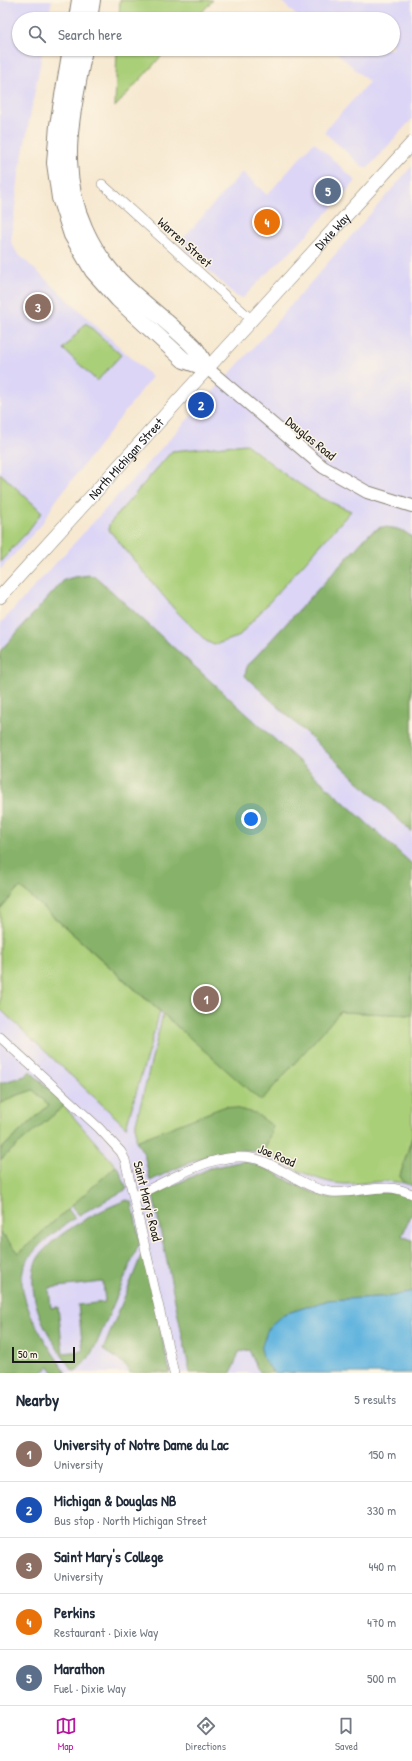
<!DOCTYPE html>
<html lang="en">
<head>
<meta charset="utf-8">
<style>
	:root { --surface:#fff; --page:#f6f6f7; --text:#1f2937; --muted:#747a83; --line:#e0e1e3; --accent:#b5179e }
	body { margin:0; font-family:"Patrick Hand",sans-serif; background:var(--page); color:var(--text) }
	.scale { position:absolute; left:12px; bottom:10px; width:63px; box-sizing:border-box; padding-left:4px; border:2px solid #1c1c1c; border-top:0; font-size:11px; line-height:14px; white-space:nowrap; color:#1c1c1c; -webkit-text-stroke:3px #fcf5e5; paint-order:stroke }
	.you { position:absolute; left:251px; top:819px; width:14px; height:14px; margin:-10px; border:3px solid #fff; border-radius:50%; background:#1a73e8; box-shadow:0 0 0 6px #1a73e833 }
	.badge { display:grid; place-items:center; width:26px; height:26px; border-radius:50%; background:var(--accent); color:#fff; font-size:13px; font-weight:700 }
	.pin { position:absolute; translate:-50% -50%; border:2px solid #fff; box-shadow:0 1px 4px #0006 }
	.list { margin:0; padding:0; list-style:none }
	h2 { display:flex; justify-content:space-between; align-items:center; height:52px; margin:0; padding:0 16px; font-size:17px }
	h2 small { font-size:13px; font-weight:400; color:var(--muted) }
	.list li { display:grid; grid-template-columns:26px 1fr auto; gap:12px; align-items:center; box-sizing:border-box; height:56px; padding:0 16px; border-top:1px solid var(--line) }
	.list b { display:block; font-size:15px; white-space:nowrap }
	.list p { margin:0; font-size:13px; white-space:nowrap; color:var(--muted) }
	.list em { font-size:13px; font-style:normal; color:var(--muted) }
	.icon { flex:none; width:22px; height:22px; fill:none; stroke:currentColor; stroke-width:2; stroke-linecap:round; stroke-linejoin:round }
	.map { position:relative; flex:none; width:412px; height:1373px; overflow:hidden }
	.search { position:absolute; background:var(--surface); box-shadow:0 1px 3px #0004; left:12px; right:12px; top:12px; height:44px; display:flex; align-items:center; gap:10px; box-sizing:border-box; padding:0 14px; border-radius:22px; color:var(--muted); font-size:15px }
	.sheet { height:332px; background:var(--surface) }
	nav { display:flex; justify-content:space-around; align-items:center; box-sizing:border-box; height:56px; border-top:1px solid var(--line); background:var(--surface); font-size:11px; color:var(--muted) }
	nav a { display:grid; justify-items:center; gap:2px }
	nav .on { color:var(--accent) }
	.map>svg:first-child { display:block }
</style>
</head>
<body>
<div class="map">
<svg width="412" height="1373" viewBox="0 0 412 1373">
	<rect width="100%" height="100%" fill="#fcf5e5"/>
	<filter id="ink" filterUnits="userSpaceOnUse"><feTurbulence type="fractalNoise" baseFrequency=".025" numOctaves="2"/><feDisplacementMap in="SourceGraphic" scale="8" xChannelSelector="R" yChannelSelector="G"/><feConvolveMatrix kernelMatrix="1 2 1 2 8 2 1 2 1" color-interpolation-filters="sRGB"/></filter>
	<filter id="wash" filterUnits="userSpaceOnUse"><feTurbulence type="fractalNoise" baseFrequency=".012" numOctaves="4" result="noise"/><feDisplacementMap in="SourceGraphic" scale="16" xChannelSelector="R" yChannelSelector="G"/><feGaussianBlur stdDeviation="0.9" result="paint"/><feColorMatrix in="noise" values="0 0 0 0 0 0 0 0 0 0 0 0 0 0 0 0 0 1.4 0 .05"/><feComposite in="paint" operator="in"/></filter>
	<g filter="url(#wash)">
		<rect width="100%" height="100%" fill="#f7e9d1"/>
		<!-- built -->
		<g fill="#dcd5f6">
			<path d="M 0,0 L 52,0 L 48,19 L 19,19 L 19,49 L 43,49 L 19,174 L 11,242 L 17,253 L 152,377 L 57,499 L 41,525 L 0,570 Z"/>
			<path d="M 280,0 L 412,0 L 412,119 L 368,168 L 362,166 L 324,132 L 369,82 L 333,49 L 393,49 L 393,19 L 300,19 Z"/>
			<path d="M 314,142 L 356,181 L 295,248 L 267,273 L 243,298 L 237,297 L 179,243 L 242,172 L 267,195 Z"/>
			<path d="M 412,166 L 412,1373 L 0,1373 L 0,624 L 266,334 Z"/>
		</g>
		<!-- green -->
		<g fill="#aacf79" stroke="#63764a">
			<path d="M 120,0 L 213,0 L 196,19 L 119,19 Z"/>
			<path d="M 117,49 L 168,49 L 115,107 Z"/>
			<path d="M 86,323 L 121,355 L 97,381 L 63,349 Z"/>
			<path d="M 246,444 L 287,476 L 321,498 L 351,511 L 238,637 L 214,645 L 206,641 L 175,610 L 109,530 L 109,524 L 172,451 Z"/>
			<path d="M 0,473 L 42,512 L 28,531 L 0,562 Z"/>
			<path d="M 20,887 L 160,1012 L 126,1127 L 0,1009 L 0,910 Z"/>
			<path d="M 340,1012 L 412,1015 L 412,1137 L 400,1176 L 404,1183 C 383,1179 365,1184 345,1184 C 315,1183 290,1165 264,1152 L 273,1126 L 136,1141 L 136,1123 L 163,1014 L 261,1100 Z"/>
			<path d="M 33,1090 L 49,1105 L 0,1150 L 0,1104 L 15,1096 Z"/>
			<path d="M 64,1106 L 116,1166 L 19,1253 L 0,1232 L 0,1160 Z"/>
		</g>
		<!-- forest -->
		<g fill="#87b269" stroke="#526742" fill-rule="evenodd">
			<path d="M 381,527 C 393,527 402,529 412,537 L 412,832 L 245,676 L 247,666 L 370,533 Z"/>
			<path d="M 90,575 L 96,577 L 412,864 L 412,1015 L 340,1012 L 261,1101 L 20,887 L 0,910 L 0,651 L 64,580 L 74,577 Z"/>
			<path d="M 30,1071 L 64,1104 L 64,1106 L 0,1160 L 0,1150 L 49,1105 L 33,1090 L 15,1096 L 0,1104 L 0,1083 L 25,1076 Z"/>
			<path d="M 226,1106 L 255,1113 L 273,1126 L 264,1152 C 257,1152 250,1150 243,1150 C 210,1151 179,1167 150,1181 L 144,1154 L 136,1141 Z"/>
			<path d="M 412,1137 L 412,1186 L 404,1183 L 400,1176 Z"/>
			<path d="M 244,1161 L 270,1170 L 296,1185 L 324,1197 L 339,1198 L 377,1192 L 399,1193 L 412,1198 L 412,1213 L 402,1236 L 412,1240 L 412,1291 L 394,1296 L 329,1300 L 284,1314 L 271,1371 L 274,1373 L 261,1373 L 257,1368 L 249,1350 L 239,1352 L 231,1373 L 190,1373 L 153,1195 L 210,1168 Z"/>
			<path d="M 116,1166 L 119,1169 L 127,1189 L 79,1215 L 71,1206 Z"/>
			<path d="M 127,1200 L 132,1202 L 140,1242 L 97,1343 L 88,1359 L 77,1370 L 73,1371 C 52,1342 27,1306 34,1268 C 39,1240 103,1208 127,1200 ZM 103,1282 L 105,1302 L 78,1305 L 83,1351 L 63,1353 L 58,1307 L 51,1308 L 49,1288 Z"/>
			<path d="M 68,1209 L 75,1218 C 58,1230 36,1244 26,1263 C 9,1294 50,1348 66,1373 L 54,1373 L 49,1367 L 41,1373 L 0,1373 L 0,1232 L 19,1253 Z"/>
			<path d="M 141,1256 L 144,1256 L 170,1373 L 130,1373 L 123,1363 L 103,1350 Z"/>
		</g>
		<!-- water -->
		<path fill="#64b5df" stroke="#40687e" d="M 412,1291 L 412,1373 L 274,1373 L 264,1360 L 261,1349 L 267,1331 L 273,1323 L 284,1314 L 329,1300 L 394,1296 Z"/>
	</g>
	<g filter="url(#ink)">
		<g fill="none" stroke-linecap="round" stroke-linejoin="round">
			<defs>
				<g id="street">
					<path d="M 102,184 L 251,319"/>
					<path d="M 0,1037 L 99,1128 L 121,1152 L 125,1160 L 174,1373"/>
					<path d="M 135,1196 C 171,1180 222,1145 263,1161 C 285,1170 307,1189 331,1192 C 351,1194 370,1187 389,1188 C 397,1188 404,1191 412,1194"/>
				</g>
				<path id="secondary" d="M 207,368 L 323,467 L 367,492 L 412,506"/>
				<g id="primary">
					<path id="s1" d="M 0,597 L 412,143"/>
				</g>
				<g id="highway">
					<path d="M 77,19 L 80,0"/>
					<path d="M 89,19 L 92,0"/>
					<path d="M 71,49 L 58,125 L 55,163 L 60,198 L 72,235 L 93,271 L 118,299 L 184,360 L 207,368"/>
					<path d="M 84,49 C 78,85 68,123 69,160 C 70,208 91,254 126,287 C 148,307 173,326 194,347 C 199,353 203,361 207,368"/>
				</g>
			</defs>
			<!-- street casing -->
			<use href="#street" stroke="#8a8276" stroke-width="10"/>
			<!-- secondary casing -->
			<use href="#secondary" stroke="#8a8276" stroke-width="14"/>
			<!-- primary casing -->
			<use href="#primary" stroke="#8a8276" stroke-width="14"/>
			<!-- highway casing -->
			<use href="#highway" stroke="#8a8276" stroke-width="18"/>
			<!-- street -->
			<use href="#street" stroke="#fff" stroke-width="9"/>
			<!-- secondary -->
			<use href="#secondary" stroke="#fff" stroke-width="12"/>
			<!-- primary -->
			<use href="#primary" stroke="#fff" stroke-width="13"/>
			<!-- highway -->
			<use href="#highway" stroke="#fff" stroke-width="16"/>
		</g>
	</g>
	<g text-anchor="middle" stroke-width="3" stroke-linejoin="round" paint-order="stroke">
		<!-- street labels -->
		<g font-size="13" fill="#1c1c1c" stroke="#fcf5e5">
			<text dy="5" stroke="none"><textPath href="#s1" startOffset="494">Dixie Way</textPath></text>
			<text transform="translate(185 242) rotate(42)" y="5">Warren Street</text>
			<text transform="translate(311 438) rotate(39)" y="5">Douglas Road</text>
			<text dy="5" stroke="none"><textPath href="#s1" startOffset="187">North Michigan Street</textPath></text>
			<text transform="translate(277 1155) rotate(23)" y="5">Joe Road</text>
			<text transform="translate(148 1201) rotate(76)" y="5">Saint Mary's Road</text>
		</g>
	</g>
</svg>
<div class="scale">50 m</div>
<div class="you"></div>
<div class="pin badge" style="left:206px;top:999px;background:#8d6e63">1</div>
<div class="pin badge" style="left:201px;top:405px;background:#1a4fb4">2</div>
<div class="pin badge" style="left:38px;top:307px;background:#8d6e63">3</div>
<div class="pin badge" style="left:267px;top:222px;background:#e8710a">4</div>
<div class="pin badge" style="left:328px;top:191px;background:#5c6f8a">5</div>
<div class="search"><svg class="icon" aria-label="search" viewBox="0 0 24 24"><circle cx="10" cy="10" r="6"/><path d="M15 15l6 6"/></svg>Search here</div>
</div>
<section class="sheet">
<h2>Nearby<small>5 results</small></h2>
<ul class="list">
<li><span class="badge" style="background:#8d6e63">1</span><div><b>University of Notre Dame du Lac</b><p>University</p></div><em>150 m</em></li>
<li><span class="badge" style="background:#1a4fb4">2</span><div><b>Michigan &amp; Douglas NB</b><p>Bus stop · North Michigan Street</p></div><em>330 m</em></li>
<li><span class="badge" style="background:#8d6e63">3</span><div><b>Saint Mary's College</b><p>University</p></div><em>440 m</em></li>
<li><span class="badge" style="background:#e8710a">4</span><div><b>Perkins</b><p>Restaurant · Dixie Way</p></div><em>470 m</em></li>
<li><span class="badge" style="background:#5c6f8a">5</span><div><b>Marathon</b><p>Fuel · Dixie Way</p></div><em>500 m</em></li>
</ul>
</section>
<nav>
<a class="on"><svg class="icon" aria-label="map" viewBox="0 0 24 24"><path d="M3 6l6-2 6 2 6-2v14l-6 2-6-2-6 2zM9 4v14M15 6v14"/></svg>Map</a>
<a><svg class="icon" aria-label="directions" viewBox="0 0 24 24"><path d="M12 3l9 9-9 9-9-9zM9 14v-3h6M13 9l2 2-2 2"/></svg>Directions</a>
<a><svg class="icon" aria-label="saved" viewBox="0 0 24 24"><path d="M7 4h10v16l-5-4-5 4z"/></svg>Saved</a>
</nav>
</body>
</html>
